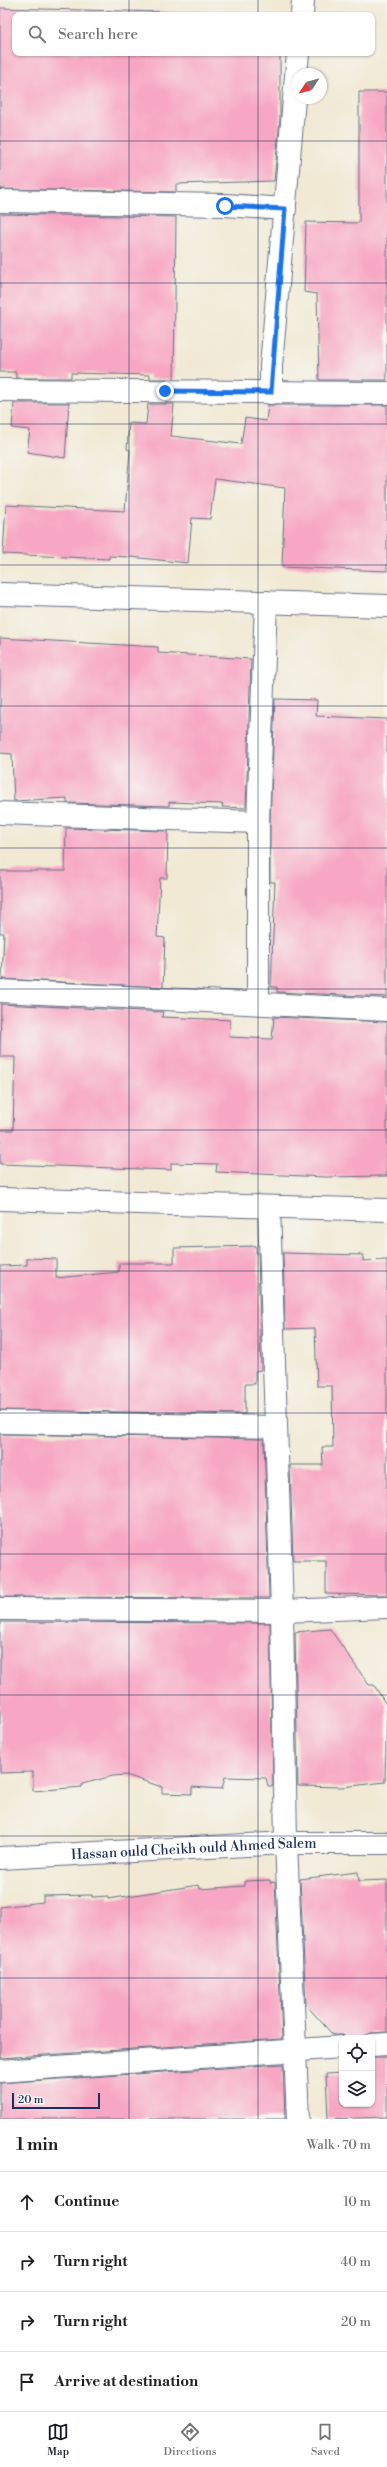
<!DOCTYPE html>
<html lang="en">
<head>
<meta charset="utf-8">
<style>
	:root { --surface:#fff; --page:#f2f2f2; --text:#202124; --muted:#757577; --line:#e0e0e0; --accent:#111827 }
	body { margin:0; font-family:"Libre Bodoni",serif; background:var(--page); color:var(--text) }
	.controls { position:absolute; right:12px; bottom:12px; display:grid; overflow:hidden; border-radius:8px; box-shadow:0 1px 3px #0004 }
	.controls button { width:36px; height:36px; display:grid; place-items:center; padding:0; border:0; border-bottom:1px solid var(--line); background:var(--surface); color:var(--text); font:20px sans-serif }
	.compass { position:absolute; left:291px; top:68px; width:36px; height:36px; border-radius:50%; background:var(--surface); box-shadow:0 1px 3px #0004; rotate:234deg }
	.scale { position:absolute; left:12px; bottom:10px; width:88px; box-sizing:border-box; padding-left:4px; border:2px solid #1b2f5e; border-top:0; font-size:11px; line-height:14px; white-space:nowrap; color:#1b2f5e; -webkit-text-stroke:3px #f6f6f2; paint-order:stroke }
	.stop { position:absolute; width:12px; height:12px; margin:-9px; border:3px solid #1a73e8; border-radius:50%; background:#fff }
	.stop.end { background:#1a73e8; border-color:#fff; box-shadow:0 1px 4px #0008 }
	.list { margin:0; padding:0; list-style:none }
	h2 { display:flex; justify-content:space-between; align-items:center; height:52px; margin:0; padding:0 16px; font-size:17px }
	h2 small { font-size:13px; font-weight:400; color:var(--muted) }
	.list li { display:grid; grid-template-columns:26px 1fr auto; gap:12px; align-items:center; box-sizing:border-box; height:60px; padding:0 16px; border-top:1px solid var(--line) }
	.list b { display:block; font-size:15px; white-space:nowrap }
	.list em { font-size:13px; font-style:normal; color:var(--muted) }
	.icon { flex:none; width:22px; height:22px; fill:none; stroke:currentColor; stroke-width:2; stroke-linecap:round; stroke-linejoin:round }
	.map { position:relative; flex:none; width:387px; height:2119px; overflow:hidden }
	.search { position:absolute; background:var(--surface); box-shadow:0 1px 3px #0004; left:12px; right:12px; top:12px; height:44px; display:flex; align-items:center; gap:10px; box-sizing:border-box; padding:0 14px; border-radius:8px; color:var(--muted); font-size:15px }
	.sheet { height:292px; background:var(--surface) }
	nav { display:flex; justify-content:space-around; align-items:center; box-sizing:border-box; height:56px; border-top:1px solid var(--line); background:var(--surface); font-size:11px; color:var(--muted) }
	nav a { display:grid; justify-items:center; gap:2px }
	nav .on { color:var(--accent) }
	.map>svg:first-child { display:block }
</style>
</head>
<body>
<div class="map">
<svg width="387" height="2119" viewBox="0 0 387 2119">
	<rect width="100%" height="100%" fill="#f6f6f2"/>
	<filter id="ink" filterUnits="userSpaceOnUse"><feTurbulence type="fractalNoise" baseFrequency=".025" numOctaves="2"/><feDisplacementMap in="SourceGraphic" scale="8" xChannelSelector="R" yChannelSelector="G"/><feConvolveMatrix kernelMatrix="1 2 1 2 8 2 1 2 1" color-interpolation-filters="sRGB"/></filter>
	<filter id="wash" filterUnits="userSpaceOnUse"><feTurbulence type="fractalNoise" baseFrequency=".012" numOctaves="4" result="noise"/><feDisplacementMap in="SourceGraphic" scale="16" xChannelSelector="R" yChannelSelector="G"/><feGaussianBlur stdDeviation="0.9" result="paint"/><feColorMatrix in="noise" values="0 0 0 0 0 0 0 0 0 0 0 0 0 0 0 0 0 1.4 0 .05"/><feComposite in="paint" operator="in"/></filter>
	<g filter="url(#wash)">
		<rect width="100%" height="100%" fill="#f1e9d4"/>
		<g id="blocks">
			<!-- building -->
			<g fill="#f7a7c3">
				<path d="M 0,8 L 204,13 L 227,15 L 15,15 L 15,53 L 280,53 L 280,119 L 274,181 L 176,184 L 176,192 L 0,189 Z"/>
				<path d="M 359,92 L 387,92 L 387,380 L 319,380 L 317,294 L 304,292 L 306,222 L 359,223 Z"/>
				<path d="M 0,214 L 176,217 L 174,379 L 150,379 L 150,375 L 71,373 L 71,378 L 16,378 L 16,372 L 0,372 Z"/>
				<path d="M 14,403 L 69,403 L 65,458 L 27,452 L 30,430 L 12,428 Z"/>
				<path d="M 148,404 L 174,404 L 171,436 L 241,444 L 245,418 L 266,421 L 268,405 L 387,405 L 387,571 L 282,567 L 285,488 L 215,479 L 210,519 L 192,518 L 188,563 L 131,557 L 109,556 L 109,559 L 3,554 L 6,505 L 125,511 L 130,450 L 127,449 L 129,423 L 146,424 Z"/>
				<path d="M 0,638 L 158,647 L 158,653 L 251,659 L 246,808 L 222,807 L 223,804 L 169,802 L 169,806 L 67,803 L 67,798 L 14,801 L 12,754 L 0,753 Z"/>
				<path d="M 275,699 L 317,700 L 316,716 L 387,719 L 387,997 L 277,992 L 277,987 L 271,987 L 275,882 L 270,882 L 270,822 Z"/>
				<path d="M 66,828 L 168,831 L 167,878 L 160,878 L 157,937 L 165,938 L 163,987 L 2,979 L 4,933 L 0,933 L 0,871 L 65,871 Z"/>
				<path d="M 1,1004 L 163,1012 L 162,1017 L 230,1020 L 229,1037 L 272,1039 L 274,1017 L 387,1022 L 387,1176 L 325,1177 L 216,1172 L 217,1164 L 171,1163 L 171,1170 L 0,1164 L 0,1130 L 13,1130 L 15,1057 L 0,1057 Z"/>
				<path d="M 256,1246 L 256,1253 L 258,1253 L 261,1370 L 255,1371 L 255,1384 L 245,1384 L 245,1414 L 0,1410 L 0,1266 L 27,1265 L 27,1258 L 56,1259 L 56,1278 L 119,1272 L 119,1263 L 174,1263 L 174,1248 Z"/>
				<path d="M 283,1253 L 363,1255 L 363,1261 L 387,1260 L 387,1595 L 326,1594 L 326,1561 L 293,1561 L 290,1465 L 323,1465 L 322,1447 L 333,1447 L 332,1386 L 317,1386 L 315,1328 L 285,1329 Z"/>
				<path d="M 0,1434 L 264,1439 L 269,1598 L 0,1597 Z"/>
				<path d="M 0,1622 L 270,1623 L 273,1786 L 268,1786 L 266,1778 L 225,1777 L 222,1789 L 192,1787 L 192,1794 L 162,1793 L 162,1787 L 126,1775 L 113,1776 L 82,1784 L 82,1787 L 33,1791 L 33,1772 L 0,1773 Z"/>
				<path d="M 330,1629 L 369,1685 L 374,1685 L 387,1706 L 385,1782 L 342,1787 L 298,1786 L 295,1632 Z"/>
				<path d="M 358,1872 L 359,1881 L 387,1880 L 387,2032 L 371,2033 L 362,2038 L 350,2038 L 342,2035 L 333,2035 L 306,2005 L 300,1879 Z"/>
				<path d="M 270,1880 L 270,1883 L 275,1882 L 282,2039 L 0,2058 L 0,1907 L 43,1902 L 43,1896 L 92,1895 L 92,1897 L 108,1896 L 108,1899 L 199,1885 L 200,1889 L 245,1886 L 245,1881 Z"/>
				<path d="M 372,2057 L 387,2057 L 387,2117 L 328,2119 L 326,2074 L 342,2073 L 342,2104 L 372,2104 Z"/>
				<path d="M 283,2064 L 285,2119 L 0,2119 L 0,2083 Z"/>
			</g>
		</g>
	</g>
	<g filter="url(#ink)">
		<use href="#blocks" fill-opacity="0" stroke="#667087" stroke-width="1"/>
		<g fill="none" stroke-linecap="round" stroke-linejoin="round">
			<defs>
				<g id="minor">
					<path d="M 302,15 L 303,0"/>
					<path d="M 0,201 L 225,205 L 285,209"/>
					<path d="M 0,390 L 387,393"/>
					<path d="M 271,393 L 271,366 L 298,53"/>
					<path d="M 0,594 L 387,606"/>
					<path d="M 0,813 L 258,822"/>
					<path d="M 0,991 L 387,1010"/>
					<path d="M 258,1003 L 258,822 L 266,602"/>
					<path d="M 0,1199 L 387,1210"/>
					<path d="M 269,1207 L 282,1611 L 286,1843 L 298,2119"/>
					<path d="M 0,1422 L 276,1427"/>
					<path d="M 0,1609 L 282,1611 L 387,1607"/>
					<path id="s1" d="M 0,1858 L 286,1843 L 387,1843"/>
					<path d="M 372,2045 L 387,2044"/>
					<path d="M 0,2071 L 342,2047"/>
				</g>
			</defs>
			<!-- minor casing -->
			<use href="#minor" stroke="#667087" stroke-width="24"/>
			<!-- minor -->
			<use href="#minor" stroke="#fff" stroke-width="22"/>
		</g>
	</g>
	<g fill="none" stroke-linecap="round" stroke-linejoin="round" filter="url(#ink)">
		<!-- route -->
		<path stroke="#1a73e8" stroke-width="5" d="M 165,391 L 271,392 L 285,209 L 225,206"/>
	</g>
	<!-- grid -->
	<path fill="none" stroke="#1b2f5e" stroke-width="1" stroke-opacity="0.55" d="M 129,0 L 129,15M 258,0 L 258,15M 129,53 L 129,2119M 258,53 L 258,2119M 0,141 L 387,141M 0,283 L 387,283M 0,424 L 387,424M 0,565 L 387,565M 0,706 L 387,706M 0,848 L 387,848M 0,989 L 387,989M 0,1130 L 387,1130M 0,1271 L 387,1271M 0,1413 L 387,1413M 0,1554 L 387,1554M 0,1695 L 387,1695M 0,1836 L 387,1836M 0,1978 L 387,1978"/>
	<g text-anchor="middle" stroke-width="4" stroke-linejoin="round" paint-order="stroke">
		<!-- street labels -->
		<g font-size="14" fill="#1b2f5e" stroke="#f6f6f2">
			<text dy="5" stroke="none"><textPath href="#s1" startOffset="194">Hassan ould Cheikh ould Ahmed Salem</textPath></text>
		</g>
	</g>
</svg>
<div class="controls">
<button><svg class="icon" aria-label="locate" viewBox="0 0 24 24"><circle cx="12" cy="12" r="6"/><path d="M12 2v4M12 18v4M2 12h4M18 12h4"/></svg></button>
<button><svg class="icon" aria-label="layers" viewBox="0 0 24 24"><path d="M12 4l9 5-9 5-9-5zM3 14l9 5 9-5"/></svg></button>
</div>
<svg class="compass" viewBox="-18 -18 36 36"><path d="M0-13l5 13h-10z" fill="#e53935"/><path d="M0 13l5-13h-10z" fill="#757577"/></svg>
<div class="scale">20 m</div>
<div class="stop" style="left:225px;top:206px"></div>
<div class="stop end" style="left:165px;top:391px"></div>
<div class="search"><svg class="icon" aria-label="search" viewBox="0 0 24 24"><circle cx="10" cy="10" r="6"/><path d="M15 15l6 6"/></svg>Search here</div>
</div>
<section class="sheet">
<h2>1 min<small>Walk · 70 m</small></h2>
<ul class="list">
<li><svg class="icon" aria-label="ahead" viewBox="0 0 24 24"><path d="M12 20V5M6 11l6-6 6 6"/></svg><div><b>Continue</b></div><em>10 m</em></li>
<li><svg class="icon" aria-label="right" viewBox="0 0 24 24"><path d="M7 20v-9h11M14 6l5 5-5 5"/></svg><div><b>Turn right</b></div><em>40 m</em></li>
<li><svg class="icon" aria-label="right" viewBox="0 0 24 24"><path d="M7 20v-9h11M14 6l5 5-5 5"/></svg><div><b>Turn right</b></div><em>20 m</em></li>
<li><svg class="icon" aria-label="arrive" viewBox="0 0 24 24"><path d="M6 21V4h12l-3 4 3 4H6"/></svg><div><b>Arrive at destination</b></div></li>
</ul>
</section>
<nav>
<a class="on"><svg class="icon" aria-label="map" viewBox="0 0 24 24"><path d="M3 6l6-2 6 2 6-2v14l-6 2-6-2-6 2zM9 4v14M15 6v14"/></svg>Map</a>
<a><svg class="icon" aria-label="directions" viewBox="0 0 24 24"><path d="M12 3l9 9-9 9-9-9zM9 14v-3h6M13 9l2 2-2 2"/></svg>Directions</a>
<a><svg class="icon" aria-label="saved" viewBox="0 0 24 24"><path d="M7 4h10v16l-5-4-5 4z"/></svg>Saved</a>
</nav>
</body>
</html>
